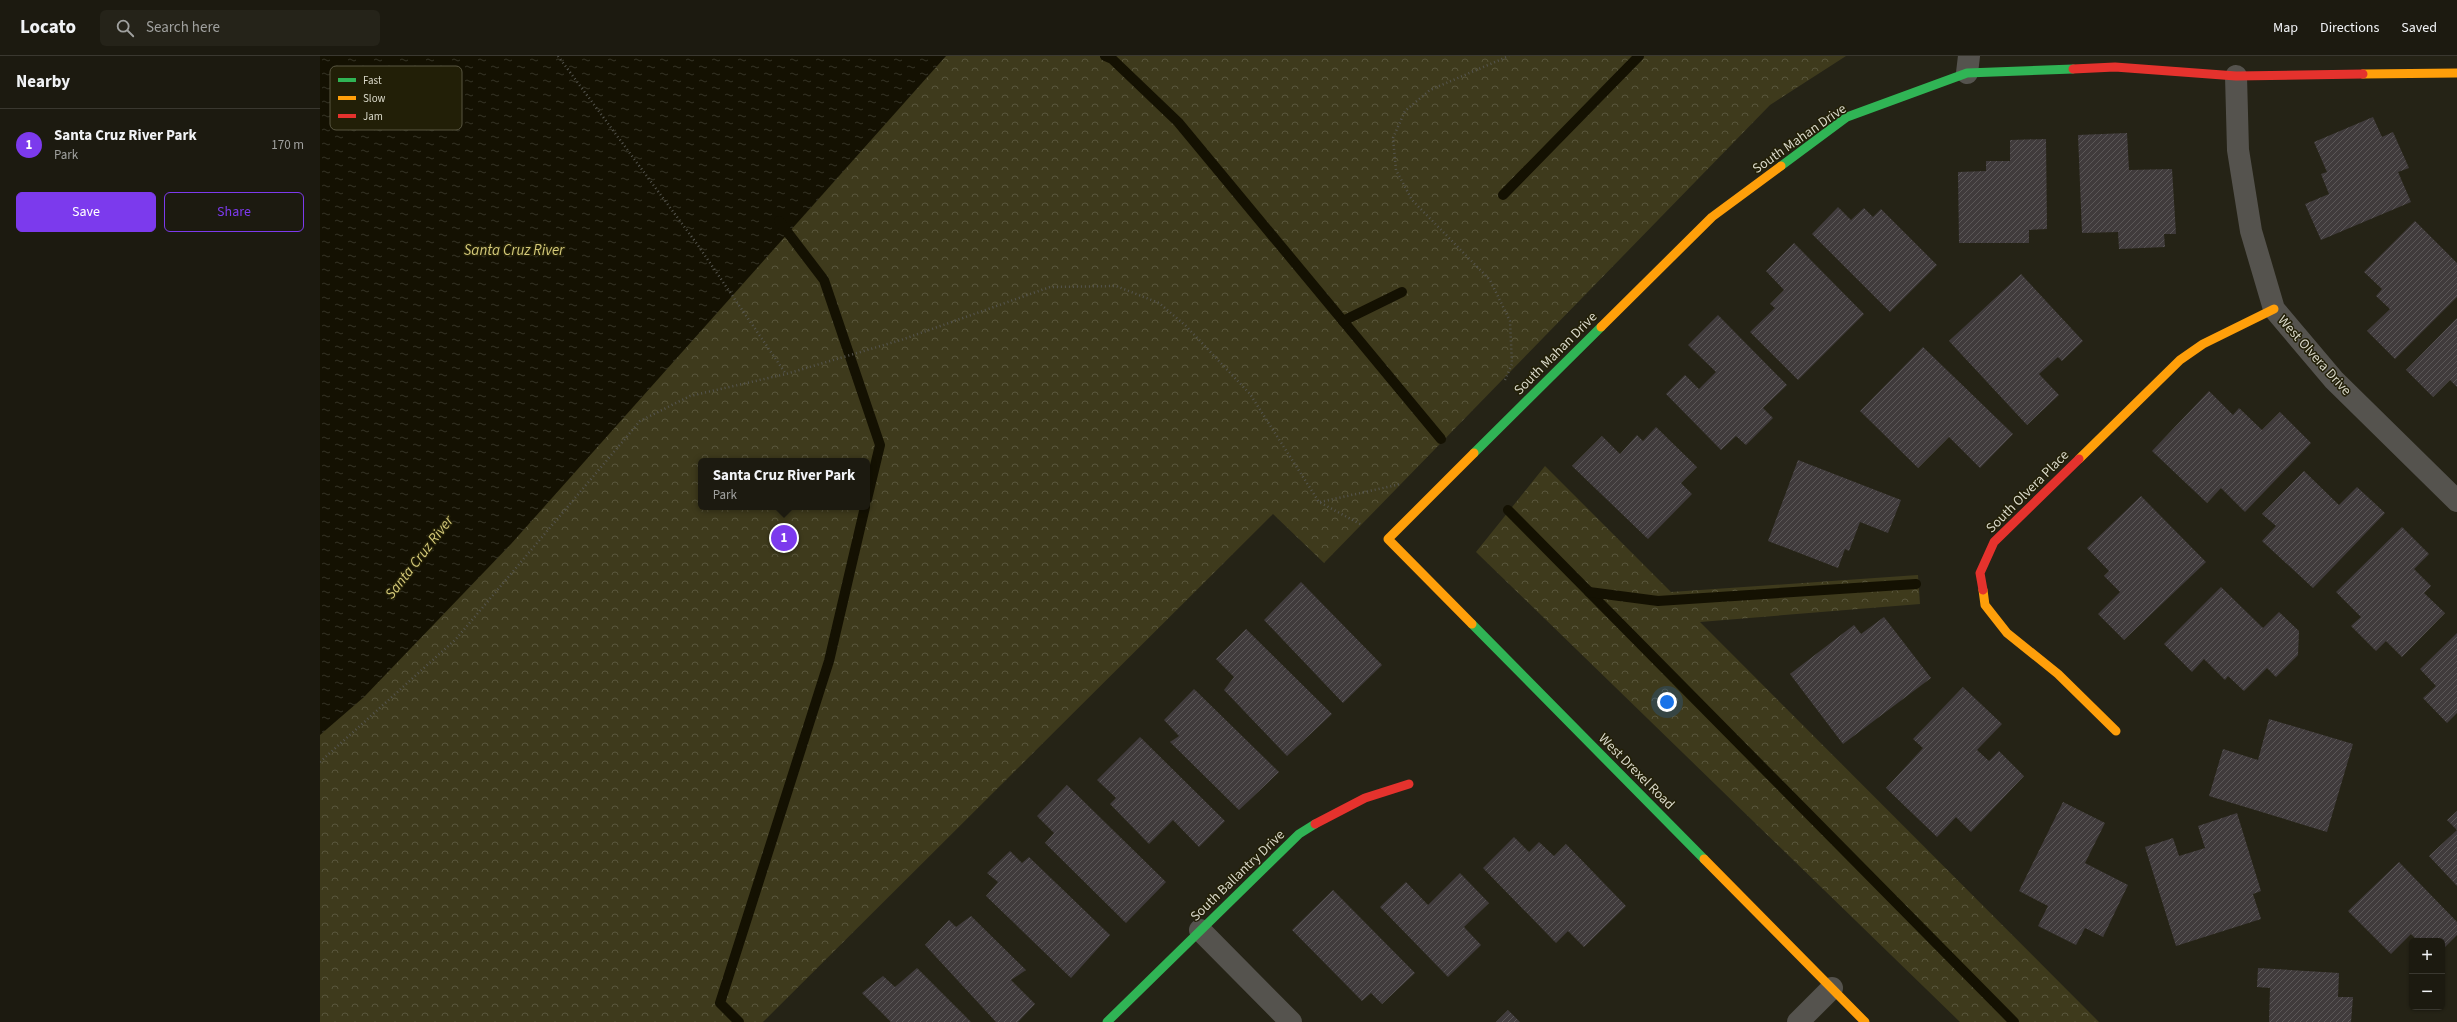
<!DOCTYPE html>
<html lang="en">
<head>
<meta charset="utf-8">
<style>
	:root { --surface:#1c1a10; --page:#252319; --text:#f1f3f6; --muted:#a0a19f; --line:#3a3830; --accent:#7c3aed }
	body { margin:0; font-family:"Source Sans 3",sans-serif; background:var(--page); color:var(--text) }
	.controls { position:absolute; right:12px; bottom:12px; display:grid; overflow:hidden; border-radius:6px; box-shadow:0 1px 3px #0004 }
	.controls button { width:36px; height:36px; display:grid; place-items:center; padding:0; border:0; border-bottom:1px solid var(--line); background:var(--surface); color:var(--text); font:20px sans-serif }
	.you { position:absolute; left:1347px; top:646px; width:14px; height:14px; margin:-10px; border:3px solid #fff; border-radius:50%; background:#1a73e8; box-shadow:0 0 0 6px #1a73e833 }
	.badge { display:grid; place-items:center; width:26px; height:26px; border-radius:50%; background:var(--accent); color:#fff; font-size:13px; font-weight:700 }
	.pin { position:absolute; translate:-50% -50%; border:2px solid #fff; box-shadow:0 1px 4px #0006 }
	.popup { position:absolute; left:378px; top:402px; width:172px; height:52px; box-sizing:border-box; display:grid; place-content:center; border-radius:6px; background:var(--surface); filter:drop-shadow(0 1px 3px #0005); font-size:13px; white-space:nowrap; color:var(--muted) }
	.popup b { font-size:15px; color:var(--text) }
	.popup::after { content:''; position:absolute; left:50%; top:100%; margin-left:-8px; border:8px solid transparent; border-top-color:var(--surface) }
	.list { margin:0; padding:0; list-style:none }
	h2 { display:flex; justify-content:space-between; align-items:center; height:52px; margin:0; padding:0 16px; font-size:17px }
	h2 small { font-size:13px; font-weight:400; color:var(--muted) }
	.list li { display:grid; grid-template-columns:26px 1fr auto; gap:12px; align-items:center; box-sizing:border-box; height:72px; padding:0 16px; border-top:1px solid var(--line) }
	.list b { display:block; font-size:15px; white-space:nowrap }
	.list p { margin:0; font-size:13px; white-space:nowrap; color:var(--muted) }
	.list em { font-size:13px; font-style:normal; color:var(--muted) }
	.actions { display:flex; gap:8px; padding:12px 16px }
	.actions a { flex:1; padding:9px 0; border:1px solid var(--accent); border-radius:6px; text-align:center; font-size:14px; color:var(--accent) }
	.actions .main { background:var(--accent); color:#fff }
	.icon { flex:none; width:22px; height:22px; fill:none; stroke:currentColor; stroke-width:2; stroke-linecap:round; stroke-linejoin:round }
	.map { position:relative; flex:none; width:2137px; height:966px; overflow:hidden }
	header { display:flex; align-items:center; gap:24px; box-sizing:border-box; height:56px; padding:0 20px; background:var(--surface); border-bottom:1px solid var(--line) }
	header strong { font-size:19px }
	nav { display:flex; gap:22px; margin-inline-start:auto; font-size:14px }
	.search { width:280px; height:36px; background:var(--page); display:flex; align-items:center; gap:10px; box-sizing:border-box; padding:0 14px; border-radius:6px; color:var(--muted); font-size:15px }
	main { display:flex }
	aside { flex:1; background:var(--surface) }
	.map>svg:first-child { display:block }
</style>
</head>
<body>
<header>
<strong>Locato</strong>
<div class="search"><svg class="icon" aria-label="search" viewBox="0 0 24 24"><circle cx="10" cy="10" r="6"/><path d="M15 15l6 6"/></svg>Search here</div>
<nav><a>Map</a><a>Directions</a><a>Saved</a></nav>
</header>
<main>
<aside>
<h2>Nearby<small></small></h2>
<ul class="list">
<li><span class="badge">1</span><div><b>Santa Cruz River Park</b><p>Park</p></div><em>170 m</em></li>
</ul>
<div class="actions"><a class="main">Save</a><a>Share</a></div>
</aside>
<div class="map">
<svg width="2137" height="966" viewBox="0 0 2137 966">
	<defs>
		<pattern id="park-crowns" width="20" height="18" patternUnits="userSpaceOnUse"><rect width="20" height="18" fill="#3e3a1c"/><path d="M2 6a3 3 0 1 1 6 0M12 15a3 3 0 1 1 6 0" fill="none" stroke="#59563c"/></pattern>
		<pattern id="water-ripples" width="26" height="14" patternUnits="userSpaceOnUse"><rect width="26" height="14" fill="#141102"/><path d="M2 4q2-2 4 0t4 0M15 11q2-2 4 0t4 0" fill="none" stroke="#353325"/></pattern>
		<pattern id="building-hatch" width="6" height="6" patternUnits="userSpaceOnUse"><rect width="6" height="6" fill="#403b3c"/><path d="M-1 1l2-2M0 6l6-6M5 7l2-2" fill="none" stroke="#5b5757"/></pattern>
	</defs>
	<rect width="100%" height="100%" fill="#252316"/>
	<!-- park -->
	<g fill="url(#park-crowns)" fill-rule="evenodd">
		<path d="M 0,0 L 1526,0 L 1450,49 L 1004,507 L 953,458 L 443,966 L 0,966 ZM 381,405 L 547,405 L 547,451 L 381,451 Z"/>
		<path d="M 1225,410 L 1351,536 L 1598,519 L 1600,548 L 1380,566 L 1779,966 L 1640,966 L 1156,496 Z"/>
	</g>
	<!-- water -->
	<path fill="url(#water-ripples)" d="M 0,0 L 626,0 L 191,488 L 44,641 L 0,679 Z"/>
	<g fill="none" stroke-linecap="round" stroke-linejoin="round">
		<!-- stream -->
		<g stroke="#141102" stroke-width="10">
			<path d="M 785,0 L 792,3 L 858,66 L 1121,383"/>
			<path d="M 1183,139 L 1319,0"/>
			<path d="M 459,165 L 504,224 L 560,389 L 547,443"/>
			<path d="M 1023,265 L 1082,236"/>
			<path d="M 1188,454 L 1694,966"/>
			<path d="M 1269,536 L 1338,545 L 1596,528"/>
			<path d="M 419,966 L 400,947 L 509,605 L 545,451"/>
		</g>
	</g>
	<!-- building -->
	<g fill="url(#building-hatch)">
		<path d="M 2053,61 L 2062,81 L 2073,76 L 2089,112 L 2078,116 L 2091,146 L 2001,184 L 1985,148 L 2009,138 L 2001,118 L 2007,116 L 1994,86 Z"/>
		<path d="M 1807,77 L 1809,114 L 1852,113 L 1856,178 L 1844,178 L 1845,191 L 1799,193 L 1798,176 L 1762,177 L 1758,79 Z"/>
		<path d="M 1726,83 L 1727,173 L 1709,174 L 1709,187 L 1639,187 L 1638,116 L 1666,115 L 1666,105 L 1690,105 L 1690,84 Z"/>
		<path d="M 1518,151 L 1531,164 L 1544,152 L 1553,161 L 1561,153 L 1617,209 L 1570,256 L 1492,178 Z"/>
		<path d="M 2095,165 L 2137,207 L 2137,241 L 2075,303 L 2047,275 L 2070,253 L 2056,240 L 2062,233 L 2044,216 Z"/>
		<path d="M 1474,187 L 1544,258 L 1478,324 L 1430,276 L 1455,252 L 1450,248 L 1464,234 L 1446,215 Z"/>
		<path d="M 1701,218 L 1763,285 L 1742,305 L 1738,301 L 1719,318 L 1739,339 L 1707,369 L 1629,285 Z"/>
		<path d="M 1398,259 L 1467,329 L 1443,352 L 1453,362 L 1426,389 L 1416,380 L 1401,394 L 1346,338 L 1365,319 L 1379,333 L 1396,316 L 1368,289 Z"/>
		<path d="M 2137,262 L 2137,331 L 2130,324 L 2113,341 L 2086,314 Z"/>
		<path d="M 1603,291 L 1693,378 L 1660,412 L 1629,381 L 1598,412 L 1540,355 Z"/>
		<path d="M 1889,335 L 1913,359 L 1919,352 L 1942,374 L 1960,356 L 1991,387 L 1925,456 L 1901,432 L 1887,447 L 1832,395 Z"/>
		<path d="M 1336,371 L 1377,411 L 1361,427 L 1372,438 L 1328,483 L 1252,410 L 1282,380 L 1300,398 L 1317,379 L 1323,385 Z"/>
		<path d="M 1478,404 L 1581,444 L 1568,477 L 1540,466 L 1529,495 L 1525,493 L 1518,512 L 1448,485 Z"/>
		<path d="M 1984,415 L 2019,449 L 2037,431 L 2065,457 L 1993,532 L 1942,485 L 1956,470 L 1942,458 Z"/>
		<path d="M 1821,440 L 1886,506 L 1804,584 L 1778,558 L 1800,536 L 1784,520 L 1789,515 L 1767,492 Z"/>
		<path d="M 2082,471 L 2109,498 L 2094,513 L 2111,530 L 2104,537 L 2125,557 L 2082,601 L 2066,585 L 2056,595 L 2031,570 L 2041,561 L 2016,536 Z"/>
		<path d="M 981,526 L 1062,609 L 1023,647 L 944,564 Z"/>
		<path d="M 1901,531 L 1943,572 L 1959,556 L 1979,575 L 1978,599 L 1956,621 L 1947,612 L 1924,635 L 1908,620 L 1905,624 L 1884,603 L 1872,616 L 1844,588 Z"/>
		<path d="M 1564,561 L 1611,622 L 1523,688 L 1470,618 L 1534,569 L 1541,578 Z"/>
		<path d="M 926,573 L 1012,658 L 967,700 L 904,634 L 914,621 L 896,603 Z"/>
		<path d="M 2137,577 L 2137,657 L 2127,667 L 2103,642 L 2116,630 L 2100,613 Z"/>
		<path d="M 1643,631 L 1682,668 L 1657,694 L 1669,705 L 1679,695 L 1704,720 L 1651,776 L 1636,761 L 1617,781 L 1566,732 L 1603,692 L 1593,683 Z"/>
		<path d="M 874,633 L 959,716 L 919,754 L 850,686 L 859,680 L 844,664 Z"/>
		<path d="M 1949,663 L 2033,688 L 2007,776 L 1889,740 L 1903,693 L 1938,704 Z"/>
		<path d="M 820,681 L 905,765 L 879,791 L 853,764 L 829,788 L 790,748 L 796,742 L 777,724 Z"/>
		<path d="M 747,729 L 846,826 L 806,867 L 725,787 L 734,777 L 717,760 Z"/>
		<path d="M 1743,746 L 1785,767 L 1765,807 L 1808,829 L 1783,881 L 1765,872 L 1756,889 L 1718,870 L 1728,850 L 1699,835 Z"/>
		<path d="M 2137,755 L 2137,830 L 2109,800 L 2137,774 L 2127,764 Z"/>
		<path d="M 1917,757 L 1941,835 L 1933,838 L 1941,863 L 1856,890 L 1825,791 L 1853,782 L 1859,800 L 1885,792 L 1878,770 Z"/>
		<path d="M 1194,781 L 1209,796 L 1219,786 L 1234,800 L 1246,788 L 1306,850 L 1264,891 L 1248,875 L 1236,887 L 1163,812 Z"/>
		<path d="M 690,795 L 702,807 L 709,801 L 790,879 L 751,922 L 666,840 L 678,826 L 667,817 Z"/>
		<path d="M 2079,806 L 2137,866 L 2137,879 L 2122,894 L 2122,885 L 2098,885 L 2091,878 L 2071,898 L 2028,855 Z"/>
		<path d="M 1140,817 L 1169,847 L 1144,871 L 1161,889 L 1128,921 L 1060,851 L 1086,826 L 1108,849 Z"/>
		<path d="M 1013,834 L 1095,917 L 1062,948 L 1051,937 L 1042,945 L 972,874 Z"/>
		<path d="M 651,860 L 706,914 L 691,924 L 715,948 L 698,966 L 676,966 L 605,889 L 629,864 L 636,871 Z"/>
		<path d="M 597,912 L 651,966 L 571,966 L 542,937 L 563,920 L 575,931 Z"/>
		<path d="M 1938,912 L 2019,917 L 2018,941 L 2033,941 L 2031,966 L 1949,966 L 1950,932 L 1937,931 Z"/>
		<path d="M 1188,954 L 1200,966 L 1176,966 Z"/>
	</g>
	<g fill="none" stroke-linecap="round" stroke-linejoin="round">
		<!-- path -->
		<g stroke="#55554f" stroke-width="2.5" stroke-dasharray="1 3" stroke-linecap="butt">
			<path d="M 238,0 L 377,188 L 466,318"/>
			<path d="M 1185,324 L 1192,308 L 1190,265 L 1170,224 L 1092,144 L 1076,114 L 1073,82 L 1085,55 L 1110,34 L 1189,0"/>
			<path d="M 1000,446 L 1081,428"/>
			<path d="M 0,706 L 136,583 L 320,365 L 370,340 L 466,318 L 581,284 L 730,231 L 796,230 L 839,247 L 866,270 L 930,338 L 999,446 L 1042,469"/>
		</g>
		<!-- street -->
		<g stroke="#55534e" stroke-width="22">
			<path d="M 1647,17 L 1649,0"/>
			<path d="M 1916,20 L 1918,94 L 1931,175 L 1954,253 L 2014,324 L 2137,445"/>
			<path d="M 880,874 L 971,966"/>
			<path d="M 1478,966 L 1512,932"/>
		</g>
		<!-- fast -->
		<g stroke="#30b455" stroke-width="9">
			<path d="M 1461,110 L 1527,61 L 1647,17 L 1753,13"/>
			<path d="M 1154,397 L 1281,271"/>
			<path d="M 1152,568 L 1384,803"/>
			<path d="M 787,966 L 979,778 L 995,768"/>
		</g>
		<!-- slow -->
		<g stroke="#ff9f0a" stroke-width="9">
			<path d="M 2043,18 L 2137,17"/>
			<path d="M 1281,271 L 1392,161 L 1461,110"/>
			<path d="M 1759,403 L 1860,304 L 1883,288 L 1954,253"/>
			<path d="M 1663,534 L 1665,549 L 1687,577 L 1738,618 L 1796,675"/>
			<path d="M 1152,568 L 1068,483 L 1154,397"/>
			<path d="M 1384,803 L 1545,966"/>
		</g>
		<!-- jam -->
		<g stroke="#e5322d" stroke-width="9">
			<path d="M 1753,13 L 1795,11 L 1916,20 L 2043,18"/>
			<path d="M 1663,534 L 1660,517 L 1674,486 L 1759,403"/>
			<path d="M 995,768 L 1045,742 L 1089,728"/>
		</g>
	</g>
	<g text-anchor="middle" stroke-width="3" stroke-linejoin="round" paint-order="stroke">
		<!-- street labels -->
		<g font-size="14" fill="#d8d7c8" stroke="#221f07">
			<text transform="translate(1479 82) rotate(-35)" y="5">South Mahan Drive</text>
			<text transform="translate(1235 297) rotate(-45)" y="5">South Mahan Drive</text>
			<text transform="translate(1995 299) rotate(48)" y="5">West Olvera Drive</text>
			<text transform="translate(1707 435) rotate(-45)" y="5">South Olvera Place</text>
			<text transform="translate(1317 715) rotate(45)" y="5">West Drexel Road</text>
			<text transform="translate(917 819) rotate(-44)" y="5">South Ballantry Drive</text>
		</g>
		<!-- water labels -->
		<g font-size="15" font-style="italic" fill="#d4c978" stroke="#221f07">
			<text x="194" y="199">Santa Cruz River</text>
			<text transform="translate(99 501) rotate(-52)" y="5">Santa Cruz River</text>
		</g>
	</g>
	<!-- legend -->
	<rect x="10" y="10" width="132" height="64" rx="6" fill="#221f07" stroke="#595641" stroke-width="1"/>
	<rect x="18" y="22" width="18" height="4" fill="#30b455"/>
	<rect x="18" y="40" width="18" height="4" fill="#ff9f0a"/>
	<rect x="18" y="58" width="18" height="4" fill="#e5322d"/>
	<g font-size="11" fill="#d8d7c8">
		<text x="43" y="28">Fast</text>
		<text x="43" y="46">Slow</text>
		<text x="43" y="64">Jam</text>
	</g>
</svg>
<div class="controls">
<button>+</button>
<button>−</button>
</div>
<div class="you"></div>
<div class="pin badge" style="left:464px;top:482px">1</div>
<div class="popup"><b>Santa Cruz River Park</b>Park</div>
</div>
</main>
</body>
</html>
